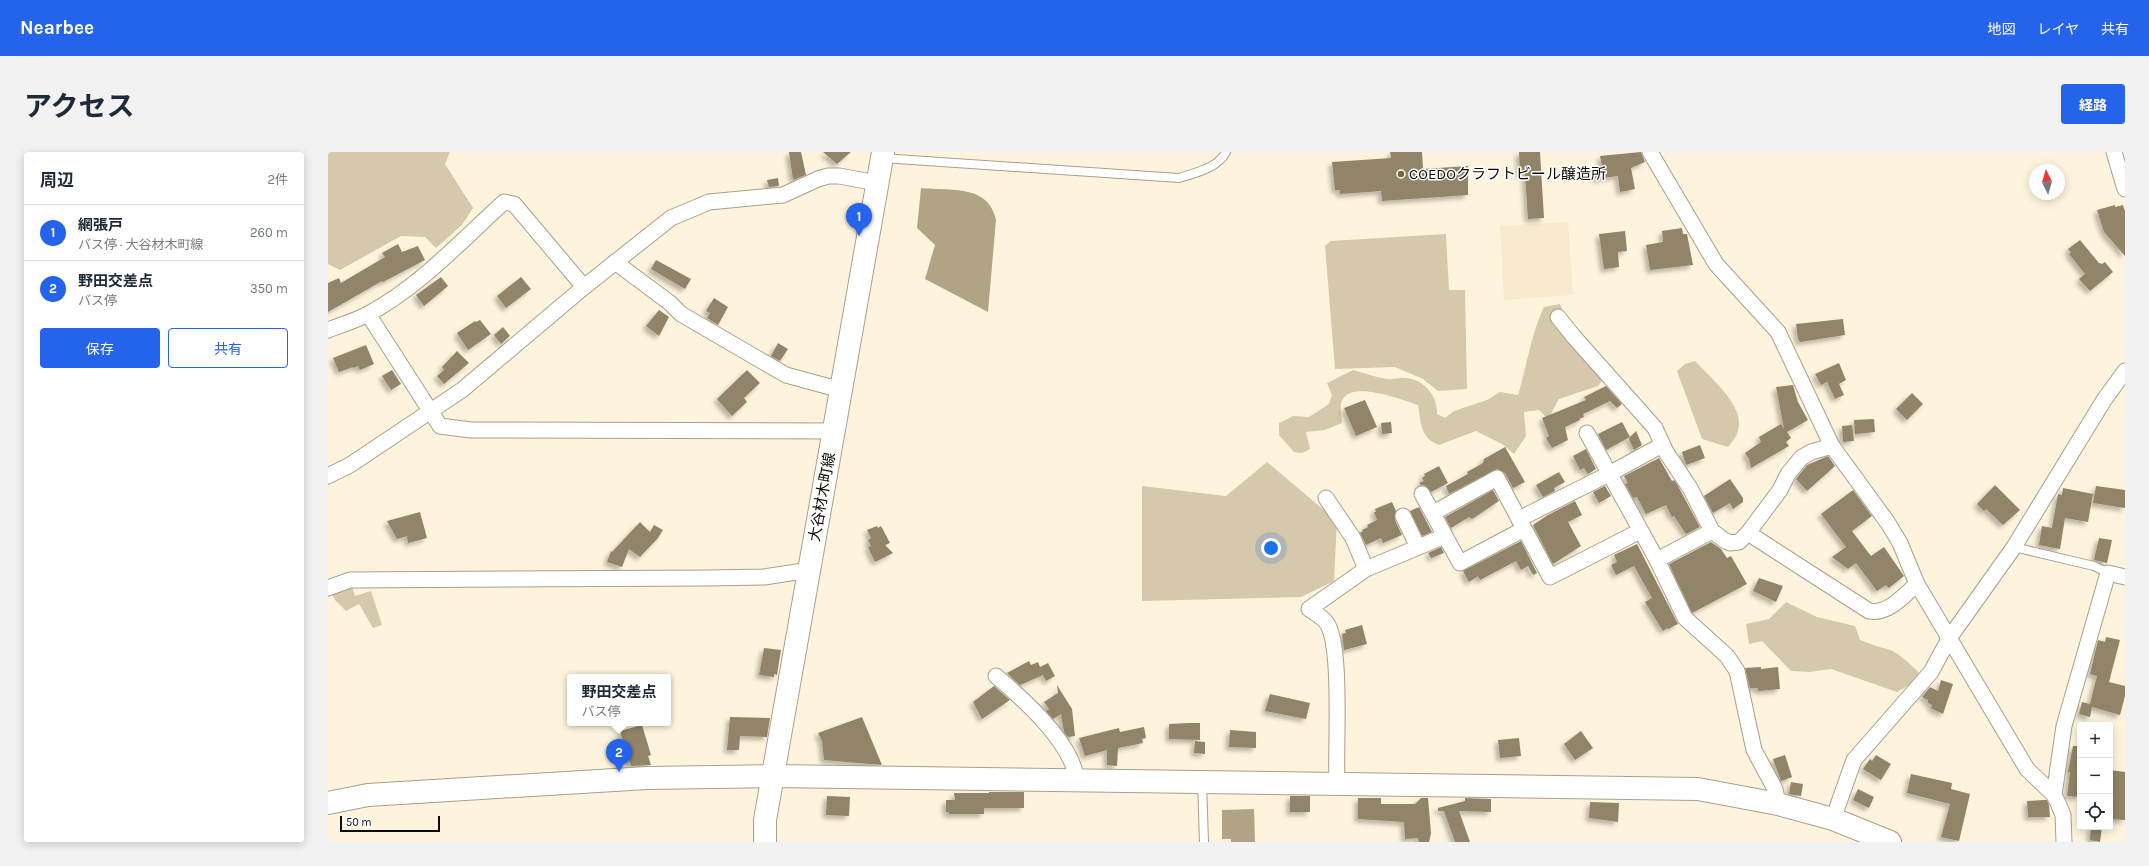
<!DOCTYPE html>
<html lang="ja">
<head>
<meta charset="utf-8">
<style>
	:root { --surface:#fff; --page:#f2f2f3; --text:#1f2937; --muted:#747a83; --line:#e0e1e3; --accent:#2563eb }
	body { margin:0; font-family:Karla,"Noto Sans JP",sans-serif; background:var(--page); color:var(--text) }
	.controls { position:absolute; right:12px; bottom:12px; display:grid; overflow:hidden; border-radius:4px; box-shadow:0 2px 10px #0003 }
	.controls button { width:36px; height:36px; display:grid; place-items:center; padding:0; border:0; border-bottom:1px solid var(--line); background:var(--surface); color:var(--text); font:20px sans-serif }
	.compass { position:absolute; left:1701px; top:12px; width:36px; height:36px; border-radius:50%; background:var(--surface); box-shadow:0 2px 10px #0003; rotate:355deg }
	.scale { position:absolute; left:12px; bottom:10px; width:100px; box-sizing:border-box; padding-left:4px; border:2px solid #0e0b05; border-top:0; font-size:11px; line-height:14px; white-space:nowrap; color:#0e0b05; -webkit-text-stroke:3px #fff; paint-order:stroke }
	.you { position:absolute; left:943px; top:396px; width:14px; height:14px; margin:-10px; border:3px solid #fff; border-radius:50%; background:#1a73e8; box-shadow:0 0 0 6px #1a73e833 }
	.badge { display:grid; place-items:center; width:26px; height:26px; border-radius:50%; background:var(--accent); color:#fff; font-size:13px; font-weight:700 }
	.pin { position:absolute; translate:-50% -33px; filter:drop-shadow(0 1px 2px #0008) }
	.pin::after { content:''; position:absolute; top:21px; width:14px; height:12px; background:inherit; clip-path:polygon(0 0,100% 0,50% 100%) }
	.popup { position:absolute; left:239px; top:522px; width:104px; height:52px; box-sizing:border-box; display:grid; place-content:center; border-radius:4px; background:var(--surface); filter:drop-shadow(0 1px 3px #0005); font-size:13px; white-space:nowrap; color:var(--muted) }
	.popup b { font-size:15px; color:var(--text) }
	.popup::after { content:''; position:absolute; left:50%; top:100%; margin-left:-8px; border:8px solid transparent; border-top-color:var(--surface) }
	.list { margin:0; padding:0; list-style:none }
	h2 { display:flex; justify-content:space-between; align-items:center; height:52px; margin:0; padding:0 16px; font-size:17px }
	h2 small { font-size:13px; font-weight:400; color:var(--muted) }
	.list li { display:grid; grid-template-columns:26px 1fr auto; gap:12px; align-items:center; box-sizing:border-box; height:56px; padding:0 16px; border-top:1px solid var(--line) }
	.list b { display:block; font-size:15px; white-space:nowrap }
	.list p { margin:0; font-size:13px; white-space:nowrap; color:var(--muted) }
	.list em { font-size:13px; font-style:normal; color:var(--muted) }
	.actions { display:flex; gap:8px; padding:12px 16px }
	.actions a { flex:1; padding:9px 0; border:1px solid var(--accent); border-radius:4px; text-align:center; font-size:14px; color:var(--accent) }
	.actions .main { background:var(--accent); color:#fff }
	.icon { flex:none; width:22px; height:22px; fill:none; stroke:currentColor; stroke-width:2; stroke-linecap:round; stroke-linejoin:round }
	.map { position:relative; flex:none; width:1797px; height:690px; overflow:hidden; border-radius:4px }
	header { display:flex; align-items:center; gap:24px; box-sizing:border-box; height:56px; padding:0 20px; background:var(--accent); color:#fff }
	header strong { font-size:19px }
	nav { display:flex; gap:22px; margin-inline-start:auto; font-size:14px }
	.intro { display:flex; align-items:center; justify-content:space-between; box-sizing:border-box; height:96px; padding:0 24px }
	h1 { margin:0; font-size:28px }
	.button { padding:10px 18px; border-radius:4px; background:var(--accent); color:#fff; font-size:14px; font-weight:700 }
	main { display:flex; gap:24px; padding:0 24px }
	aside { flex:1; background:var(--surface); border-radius:4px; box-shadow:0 2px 10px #0003 }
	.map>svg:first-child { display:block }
</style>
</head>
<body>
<header>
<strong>Nearbee</strong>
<nav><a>地図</a><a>レイヤ</a><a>共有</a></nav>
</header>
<div class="intro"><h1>アクセス</h1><a class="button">経路</a></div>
<main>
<aside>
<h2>周辺<small>2件</small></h2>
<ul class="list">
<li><span class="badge">1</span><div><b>網張戸</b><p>バス停 · 大谷材木町線</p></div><em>260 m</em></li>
<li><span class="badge">2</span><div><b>野田交差点</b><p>バス停</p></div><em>350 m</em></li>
</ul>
<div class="actions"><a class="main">保存</a><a>共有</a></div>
</aside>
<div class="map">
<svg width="1797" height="690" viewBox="0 0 1797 690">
	<defs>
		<filter id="shadow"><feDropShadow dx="-3.5" dy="3.5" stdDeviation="2" flood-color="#0004"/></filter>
	</defs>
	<rect width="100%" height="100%" fill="#fef4de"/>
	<!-- built -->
	<path fill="#f7eacd" d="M 1240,70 L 1245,143 L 1176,148 L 1172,74 Z"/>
	<!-- green -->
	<g fill="#d5c8ab">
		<path d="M 0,0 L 122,0 L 117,12 L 145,56 L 134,73 L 108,96 L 97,85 L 73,84 L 12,118 L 0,112 Z"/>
		<path d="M 1118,82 L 1121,138 L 1137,138 L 1139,237 L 1110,239 L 1095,227 L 1067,215 L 1007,217 L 997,94 L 1003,89 Z"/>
		<path d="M 1232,152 L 1237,164 L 1266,195 L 1282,217 L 1270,234 L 1231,247 L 1220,267 L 1211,258 L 1196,260 L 1198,284 L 1186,302 L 1174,292 L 1148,279 L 1111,293 C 1092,286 1093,270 1090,253 C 1075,248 1022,227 1014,249 C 1011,255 1014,265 1014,271 L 997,278 L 978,280 L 982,297 L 974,301 L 966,300 L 951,283 L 951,271 L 965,264 L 981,265 L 1001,252 L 1004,243 L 999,231 L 1025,218 C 1036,221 1048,225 1059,227 C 1065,228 1071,225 1077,226 C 1096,227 1110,244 1109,262 L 1117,266 L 1126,259 L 1159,248 L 1172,240 L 1190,243 C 1199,213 1203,182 1216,155 Z"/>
		<path d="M 1367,209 C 1382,226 1421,256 1409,282 C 1407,287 1403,291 1400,295 L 1374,287 L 1349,219 L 1357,212 Z"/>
		<path d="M 939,310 L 1009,369 L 1006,429 L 973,445 L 814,449 L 814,334 L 898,344 Z"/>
		<path d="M 24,434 L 27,444 L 43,439 L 54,473 L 45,476 L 31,452 L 18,459 L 7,448 L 4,442 Z"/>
		<path d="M 1458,450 L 1489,465 L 1527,474 L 1532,488 C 1542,492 1551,495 1562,498 C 1568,499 1586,515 1591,521 L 1588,529 L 1569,540 L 1503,517 L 1481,520 L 1463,519 L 1434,489 L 1421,492 L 1418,472 L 1441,467 Z"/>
	</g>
	<!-- water -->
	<g fill="#b1a485">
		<path d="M 593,36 C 622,39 661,32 668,68 L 660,160 L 597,127 L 607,93 L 589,76 Z"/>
		<path d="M 926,657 L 927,690 L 903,690 L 903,687 L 894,687 L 894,658 Z"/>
	</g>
	<!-- building -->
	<g fill="#918467" filter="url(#shadow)">
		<path d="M 461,0 L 473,0 L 478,23 L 465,28 Z"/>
		<path d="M 495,0 L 523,0 L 509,12 Z"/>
		<path d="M 1062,0 L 1094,0 L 1095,17 L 1140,14 L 1140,43 L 1054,49 L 1053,39 L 1012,42 L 1012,38 L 1007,38 L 1004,10 L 1063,6 Z"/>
		<path d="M 1191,0 L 1212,0 L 1216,66 L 1200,67 L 1197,22 L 1192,22 Z"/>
		<path d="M 1313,0 L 1317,10 L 1303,16 L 1307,37 L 1292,40 L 1290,24 L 1267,27 L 1265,15 L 1274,14 L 1272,4 Z"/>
		<path d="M 450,26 L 451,34 L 441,35 L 439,28 Z"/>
		<path d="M 1787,53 L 1787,55 L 1795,53 L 1797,59 L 1797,104 L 1776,80 L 1769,58 Z"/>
		<path d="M 1354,76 L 1355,82 L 1359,82 L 1365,113 L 1322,118 L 1318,93 L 1335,90 L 1334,79 Z"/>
		<path d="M 1297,79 L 1299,99 L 1290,100 L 1291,115 L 1276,117 L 1271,82 Z"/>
		<path d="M 1752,88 L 1771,111 L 1774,112 L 1777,110 L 1785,120 L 1762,139 L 1751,127 L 1757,122 L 1741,102 L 1743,101 L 1740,97 Z"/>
		<path d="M 70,92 L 74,100 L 90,94 L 97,108 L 55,130 L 54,129 L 0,160 L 0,131 L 11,126 L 13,131 L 57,105 L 54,101 Z"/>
		<path d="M 328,108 L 363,127 L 357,137 L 323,117 Z"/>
		<path d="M 113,125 L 120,134 L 96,154 L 88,143 Z"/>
		<path d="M 193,125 L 203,137 L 178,156 L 169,144 Z"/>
		<path d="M 386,146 L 400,155 L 390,173 L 379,166 L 382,161 L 378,159 Z"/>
		<path d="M 331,158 L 341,165 L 331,184 L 318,174 Z"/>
		<path d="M 1515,167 L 1517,183 L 1472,190 L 1470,187 L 1468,172 Z"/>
		<path d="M 152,168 L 163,182 L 140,198 L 129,181 L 147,169 L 148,170 Z"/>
		<path d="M 175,175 L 182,184 L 173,192 L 166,183 Z"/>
		<path d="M 450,191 L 460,197 L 452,209 L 443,204 Z"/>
		<path d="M 38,193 L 46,212 L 32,218 L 30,214 L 25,216 L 25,215 L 11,220 L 5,206 Z"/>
		<path d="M 129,199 L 141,211 L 116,232 L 109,224 L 116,218 L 114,215 Z"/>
		<path d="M 1511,211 L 1518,228 L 1511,232 L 1516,243 L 1507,247 L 1499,230 L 1493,233 L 1487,222 Z"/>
		<path d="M 64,218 L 73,232 L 63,238 L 54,224 Z"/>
		<path d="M 419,218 L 432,231 L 416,246 L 419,250 L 404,264 L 389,247 Z"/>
		<path d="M 1465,233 L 1470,250 L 1480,268 L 1459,280 L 1463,286 L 1458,290 L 1461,294 L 1423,316 L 1421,307 L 1417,301 L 1433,290 L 1431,285 L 1453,272 L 1456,277 L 1448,235 Z"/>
		<path d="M 1278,234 L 1294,252 L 1289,256 L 1282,249 L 1255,262 L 1256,265 L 1251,267 L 1252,268 L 1237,275 L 1240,288 L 1224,296 L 1218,286 L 1221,284 L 1214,266 L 1258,248 L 1256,245 Z"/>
		<path d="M 1584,241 L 1595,252 L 1579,268 L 1568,257 Z"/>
		<path d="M 1037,248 L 1049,275 L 1028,284 L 1016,256 Z"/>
		<path d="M 1546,267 L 1547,280 L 1527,282 L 1526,268 Z"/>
		<path d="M 1063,270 L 1064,281 L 1054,282 L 1053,271 Z"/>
		<path d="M 1294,270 L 1302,285 L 1308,279 L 1314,293 L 1306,298 L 1301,287 L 1302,285 L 1278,298 L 1270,282 Z"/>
		<path d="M 1524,273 L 1526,289 L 1515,290 L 1514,274 Z"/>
		<path d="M 1372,293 L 1377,306 L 1358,313 L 1354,300 Z"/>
		<path d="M 1177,295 L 1197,330 L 1185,336 L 1177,321 L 1169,317 L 1121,342 L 1118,334 L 1140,322 L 1139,320 L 1155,311 L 1156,307 Z"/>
		<path d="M 1258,297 L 1268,317 L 1260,322 L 1256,316 L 1252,318 L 1245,304 Z"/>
		<path d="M 1500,304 L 1507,314 L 1479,339 L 1468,327 L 1479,313 Z"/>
		<path d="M 1331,306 L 1344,329 L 1346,328 L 1349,332 L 1372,375 L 1358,382 L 1346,364 L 1344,365 L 1338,353 L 1318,362 L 1309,345 L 1305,346 L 1297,332 L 1300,331 L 1296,324 Z"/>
		<path d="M 1111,314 L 1120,331 L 1103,340 L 1098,334 L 1093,333 L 1091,331 L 1096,329 L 1094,326 L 1097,324 L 1096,322 Z"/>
		<path d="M 1231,320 L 1237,330 L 1226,336 L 1227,339 L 1215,345 L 1208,333 Z"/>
		<path d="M 1402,327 L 1415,346 L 1415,350 L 1405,357 L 1402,351 L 1385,361 L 1376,344 Z"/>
		<path d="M 1667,333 L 1692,358 L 1675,373 L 1658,357 L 1656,359 L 1649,352 Z"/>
		<path d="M 1277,334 L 1283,344 L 1271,351 L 1265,340 Z"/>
		<path d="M 1768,334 L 1797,338 L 1797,356 L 1765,351 Z"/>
		<path d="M 1735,336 L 1765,342 L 1760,370 L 1737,366 L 1732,397 L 1711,393 L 1714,374 L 1724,376 L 1730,342 L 1734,343 Z"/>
		<path d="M 1165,338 L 1171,349 L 1144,367 L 1141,365 L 1123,376 L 1117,365 Z"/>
		<path d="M 1525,338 L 1544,364 L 1524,379 L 1543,404 L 1556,395 L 1576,424 L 1561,436 L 1558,433 L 1549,439 L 1528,411 L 1520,417 L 1504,405 L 1518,395 L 1493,362 Z"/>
		<path d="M 1247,349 L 1254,363 L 1240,370 L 1253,394 L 1225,412 L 1205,373 L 1220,363 Z"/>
		<path d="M 1064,350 L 1068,359 L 1067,368 L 1074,383 L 1055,391 L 1053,386 L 1038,393 L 1032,381 L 1035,379 L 1034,378 L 1040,375 L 1039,373 L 1049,368 L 1046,360 L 1048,360 L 1047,357 Z"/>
		<path d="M 1091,355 L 1104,380 L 1094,384 L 1082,359 Z"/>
		<path d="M 92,360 L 99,386 L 80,391 L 79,384 L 69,387 L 59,369 Z"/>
		<path d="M 312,370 L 322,380 L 326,373 L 335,378 L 330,386 L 312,405 L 301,397 L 294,415 L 279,410 L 283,399 L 284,400 Z"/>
		<path d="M 549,374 L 550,376 L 553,374 L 562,391 L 557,393 L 565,401 L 547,410 L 540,395 L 543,394 L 540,388 L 543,386 L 539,378 Z"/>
		<path d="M 1771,386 L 1784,388 L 1779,411 L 1766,408 Z"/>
		<path d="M 1193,389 L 1209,421 L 1205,423 L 1200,414 L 1193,418 L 1188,409 L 1152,428 L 1150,424 L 1141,430 L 1135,419 Z"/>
		<path d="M 1383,390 L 1393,397 L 1399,406 L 1403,404 L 1419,432 L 1364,461 L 1341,412 Z"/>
		<path d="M 1309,392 L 1350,472 L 1340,477 L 1339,476 L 1335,479 L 1317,450 L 1324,446 L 1306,414 L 1288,423 L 1283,413 L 1289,410 L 1286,403 Z"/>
		<path d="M 1113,395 L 1116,401 L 1103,406 L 1100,401 Z"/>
		<path d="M 1431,426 L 1455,434 L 1448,450 L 1425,439 Z"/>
		<path d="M 1034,473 L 1039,492 L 1016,498 L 1014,482 L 1018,481 L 1017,478 Z"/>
		<path d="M 1778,485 L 1792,488 L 1781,530 L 1797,534 L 1797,544 L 1792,563 L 1764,555 L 1762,565 L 1751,562 L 1754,550 L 1762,552 L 1769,524 L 1762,522 L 1770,488 L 1777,490 Z"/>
		<path d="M 436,496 L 453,498 L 449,523 L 446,522 L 446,525 L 431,523 Z"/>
		<path d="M 701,509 L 703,513 L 710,510 L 712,515 L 720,511 L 727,524 L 718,529 L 715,523 L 692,533 L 679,521 Z"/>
		<path d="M 1433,515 L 1433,517 L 1450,515 L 1452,537 L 1430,539 L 1430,536 L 1422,536 L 1417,516 Z"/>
		<path d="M 1613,528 L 1625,532 L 1615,562 L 1603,556 L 1604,553 L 1600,551 L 1600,548 L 1594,545 L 1602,535 L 1610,539 Z"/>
		<path d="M 729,533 L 744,557 L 747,584 L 740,585 L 736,580 L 733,562 L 725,567 L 718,559 L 721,557 L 716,550 L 730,541 Z"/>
		<path d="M 666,534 L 682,548 L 654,567 L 645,550 Z"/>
		<path d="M 942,542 L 982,551 L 978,567 L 937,559 Z"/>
		<path d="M 402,565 L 442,566 L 439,585 L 412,584 L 411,598 L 399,598 Z"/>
		<path d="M 534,565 L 554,613 L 496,608 L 494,589 L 490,581 Z"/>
		<path d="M 861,571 L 872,571 L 872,588 L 841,587 L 841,572 Z"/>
		<path d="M 314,573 L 323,603 L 320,604 L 323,613 L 303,614 L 292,579 Z"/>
		<path d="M 816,575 L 818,586 L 814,587 L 815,591 L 790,596 L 789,614 L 779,613 L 779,598 L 757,604 L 751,586 L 791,576 L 792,580 Z"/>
		<path d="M 902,578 L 928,580 L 928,596 L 901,595 Z"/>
		<path d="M 1253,579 L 1265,596 L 1247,608 L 1236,592 Z"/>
		<path d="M 1191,586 L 1193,604 L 1172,606 L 1170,588 Z"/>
		<path d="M 867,589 L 877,590 L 877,602 L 866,601 Z"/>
		<path d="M 1745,594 L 1752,594 L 1752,645 L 1739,644 L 1742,620 L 1740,620 Z"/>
		<path d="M 1457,603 L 1464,625 L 1453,629 L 1445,607 Z"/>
		<path d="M 1548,603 L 1563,612 L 1553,628 L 1535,617 L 1542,607 L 1544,609 Z"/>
		<path d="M 1782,618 L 1797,620 L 1797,668 L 1782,667 Z"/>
		<path d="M 1583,622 L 1624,631 L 1623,637 L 1642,642 L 1631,689 L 1613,685 L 1622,652 L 1579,641 Z"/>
		<path d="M 1463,630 L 1475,632 L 1473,644 L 1461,642 Z"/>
		<path d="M 1530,637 L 1546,645 L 1541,656 L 1525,648 Z"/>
		<path d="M 661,640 L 696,640 L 696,656 L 656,656 L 656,662 L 621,662 L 621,660 L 618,660 L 618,648 L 627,648 L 626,641 L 661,641 Z"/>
		<path d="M 499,644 L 522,645 L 521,664 L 498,663 Z"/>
		<rect x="962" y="644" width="20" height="16"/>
		<path d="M 1030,646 L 1053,646 L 1053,652 L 1087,652 L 1093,646 L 1100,646 L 1103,681 L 1101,690 L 1091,690 L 1090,686 L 1077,687 L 1076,670 L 1030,667 Z"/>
		<path d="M 1137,646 L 1163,647 L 1163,660 L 1131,659 L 1142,690 L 1127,690 L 1116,659 L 1110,659 L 1110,656 L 1137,649 Z"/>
		<path d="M 1716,648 L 1719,648 L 1721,653 L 1722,665 L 1700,665 L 1699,649 Z"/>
		<path d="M 1262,650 L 1291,651 L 1290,670 L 1261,666 Z"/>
		<path d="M 1763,675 L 1774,675 L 1772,690 L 1762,688 Z"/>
	</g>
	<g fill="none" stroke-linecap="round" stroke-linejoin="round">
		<defs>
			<g id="lane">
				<path d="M 554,6 L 851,26 C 867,21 890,16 898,0"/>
				<path d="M 1686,395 L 1766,414 L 1780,421"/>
				<path d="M 874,630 L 876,690"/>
			</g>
			<g id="street">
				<path d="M 1322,0 L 1388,112 L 1450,180 L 1504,294 L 1560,371 L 1572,391 L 1589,432 L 1699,617 L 1726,643 L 1730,651 L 1735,663 L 1736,690"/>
				<path d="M 1786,0 L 1797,37"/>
				<path d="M 287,110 L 342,151 L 353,162 L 458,223 L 513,238"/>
				<path d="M 40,162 L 112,274 L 143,278 L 505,279"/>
				<path d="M 1230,165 L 1246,185 L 1327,276 L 1338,300 L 1362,336 L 1384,379 L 1396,388 L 1402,391 L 1411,390 L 1420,381 L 1452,338 L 1460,322 L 1473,306 L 1483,300 L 1504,294"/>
				<path d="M 0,178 C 13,173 27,169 40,162 C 91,135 133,89 176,50 L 186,52 L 256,135"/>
				<path d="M 1259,281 L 1329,408 L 1357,466 L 1399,504 L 1409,519 L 1426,598 L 1447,637 L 1450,652"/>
				<path d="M 0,324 L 22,313 L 134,238 L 256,135 L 343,66 L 381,50 L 455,43 L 490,27 L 500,24 L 511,24 L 549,31"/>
				<path d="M 1094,342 L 1132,411 L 1196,377"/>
				<path d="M 998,346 L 1025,386 L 1038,417"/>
				<path d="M 1105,361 L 1169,326 L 1222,425 L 1312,379"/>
				<path d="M 1075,364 L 1090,395"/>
				<path d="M 1191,367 L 1281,322 L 1334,293"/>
				<path d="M 1420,381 L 1541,459 C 1560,463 1576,443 1589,432"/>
				<path d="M 1329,408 L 1384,379"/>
				<path d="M 0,436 L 22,428 L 382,426 L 436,425 L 482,418"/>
				<path d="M 668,524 C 693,545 747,593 748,628"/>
				<path d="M 1009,632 C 1007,599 1015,491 998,470 C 994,465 987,461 981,457 L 1038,417 L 1117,384"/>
				<path d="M 1726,643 L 1736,574 L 1780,421 L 1797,425"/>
				<path d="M 1505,667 L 1526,608 L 1603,520 L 1622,485 L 1686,395 L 1776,248 L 1797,219"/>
			</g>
			<g id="secondary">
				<path d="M 0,651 L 40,643 L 319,626 L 446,624 L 1370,637 L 1450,652 L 1505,667 L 1562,690"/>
				<path d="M 437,690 L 437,668 L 555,0"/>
			</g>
		</defs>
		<!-- lane casing -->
		<use href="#lane" stroke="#a89f8b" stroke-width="10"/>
		<!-- street casing -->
		<use href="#street" stroke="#a89f8b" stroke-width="17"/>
		<!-- secondary casing -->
		<use href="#secondary" stroke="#a89f8b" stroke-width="24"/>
		<!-- lane -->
		<use href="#lane" stroke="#fff" stroke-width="8"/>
		<!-- street -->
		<use href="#street" stroke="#fff" stroke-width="15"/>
		<!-- secondary -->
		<use href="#secondary" stroke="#fff" stroke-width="22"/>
	</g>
	<!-- markers -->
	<circle fill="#7b6736" stroke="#fff" stroke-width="1.5" cx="1073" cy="22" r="4"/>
	<g text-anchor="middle" stroke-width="3" stroke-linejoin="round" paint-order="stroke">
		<!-- poi labels -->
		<g font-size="15" fill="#0e0b05" stroke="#fff" text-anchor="start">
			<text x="1081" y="27">COEDOクラフトビール醸造所</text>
		</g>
		<!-- street labels -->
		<g font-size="15" fill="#0e0b05" stroke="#fff">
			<text transform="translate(494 345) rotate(-80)" y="5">大谷材木町線</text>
		</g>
	</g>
</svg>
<div class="controls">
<button>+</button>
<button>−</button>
<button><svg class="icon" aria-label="locate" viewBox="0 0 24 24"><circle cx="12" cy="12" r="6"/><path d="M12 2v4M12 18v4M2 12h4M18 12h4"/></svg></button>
</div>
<svg class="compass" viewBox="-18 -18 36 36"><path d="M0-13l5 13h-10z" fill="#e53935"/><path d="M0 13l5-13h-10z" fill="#747a83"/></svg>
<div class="scale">50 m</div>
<div class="you"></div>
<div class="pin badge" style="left:531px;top:84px">1</div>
<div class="pin badge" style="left:291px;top:620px">2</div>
<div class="popup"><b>野田交差点</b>バス停</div>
</div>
</main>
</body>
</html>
